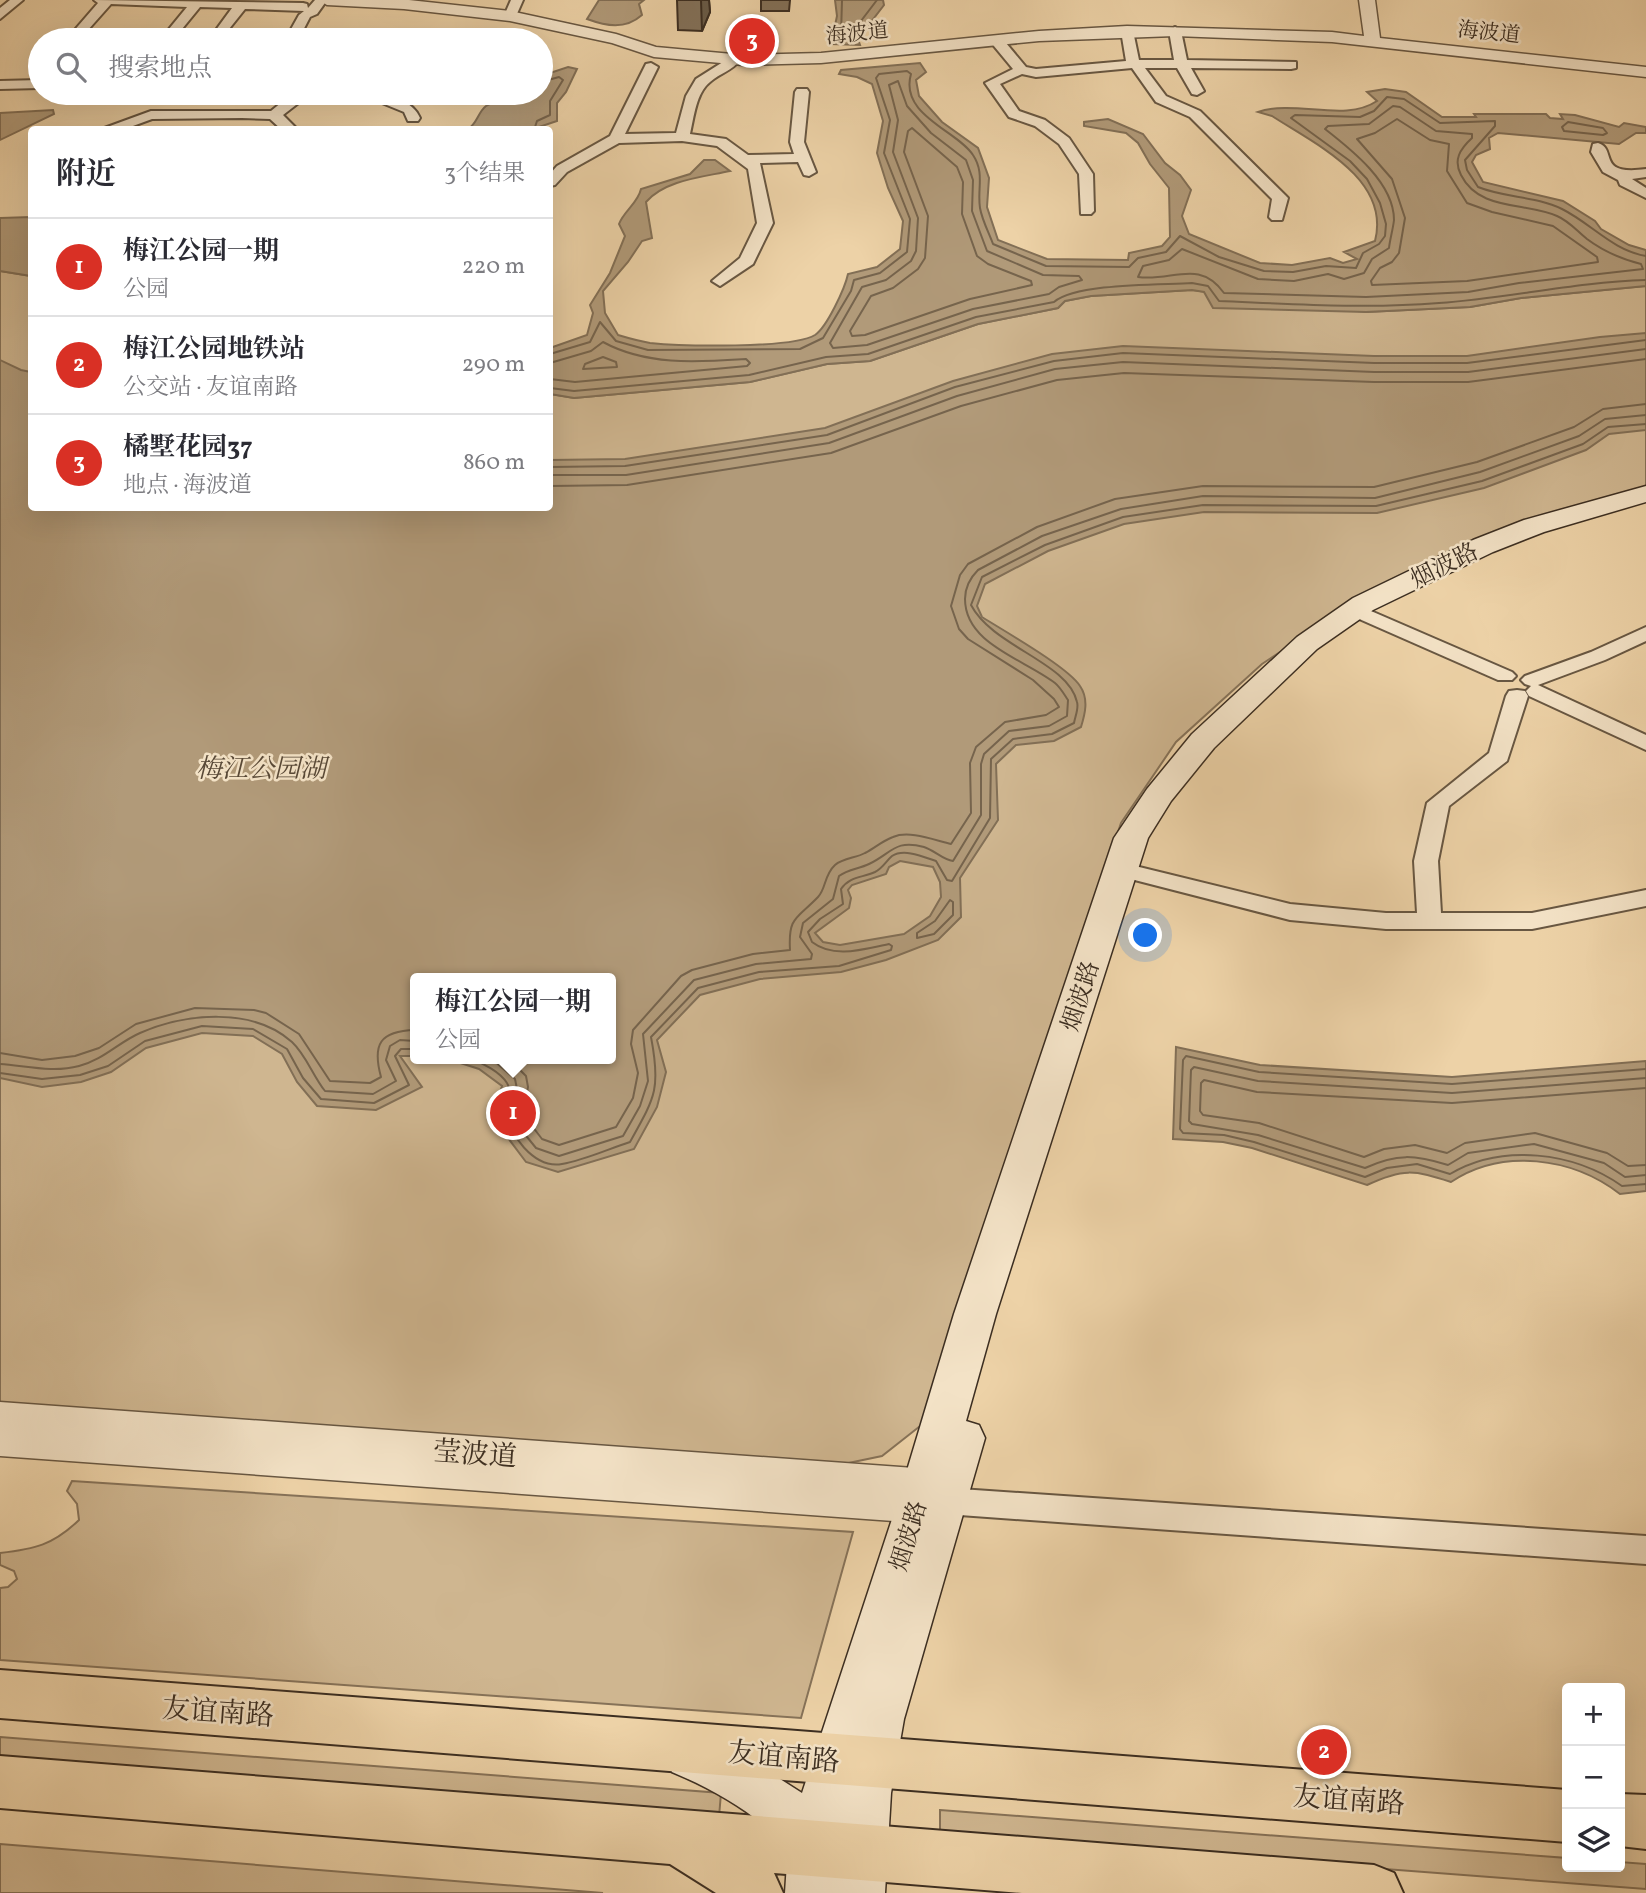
<!DOCTYPE html>
<html lang="zh">
<head>
<meta charset="utf-8">
<style>
	:root { --surface:#fff; --page:#f7f7f7; --text:#2b2b33; --muted:#7c7c81; --line:#e1e1e2; --accent:#d93025 }
	body { margin:0; font-family:Vollkorn,"Noto Serif SC",serif; background:var(--page); color:var(--text) }
	.controls { position:absolute; right:21px; bottom:21px; display:grid; overflow:hidden; border-radius:7px; box-shadow:0 7px 28px #0002 }
	.controls button { width:63px; height:63px; display:grid; place-items:center; padding:0; border:0; border-bottom:2px solid var(--line); background:var(--surface); color:var(--text); font:35px sans-serif }
	.you { position:absolute; left:1146px; top:936px; width:24px; height:24px; margin:-18px; border:5px solid #fff; border-radius:50%; background:#1a73e8; box-shadow:0 0 0 10px #1a73e833 }
	.badge { display:grid; place-items:center; width:46px; height:46px; border-radius:50%; background:var(--accent); color:#fff; font-size:23px; font-weight:700 }
	.pin { position:absolute; translate:-50% -50%; border:4px solid #fff; box-shadow:0 2px 7px #0006 }
	.popup { position:absolute; left:410px; top:973px; width:206px; height:91px; box-sizing:border-box; display:grid; place-content:center; border-radius:7px; background:var(--surface); filter:drop-shadow(0 2px 5px #0005); font-size:23px; white-space:nowrap; color:var(--muted) }
	.popup b { font-size:26px; color:var(--text) }
	.popup::after { content:''; position:absolute; left:50%; top:100%; margin-left:-14px; border:14px solid transparent; border-top-color:var(--surface) }
	.list { margin:0; padding:0; list-style:none }
	h2 { display:flex; justify-content:space-between; align-items:center; height:91px; margin:0; padding:0 28px; font-size:30px }
	h2 small { font-size:23px; font-weight:400; color:var(--muted) }
	.list li { display:grid; grid-template-columns:46px 1fr auto; gap:21px; align-items:center; box-sizing:border-box; height:98px; padding:0 28px; border-top:2px solid var(--line) }
	.list b { display:block; font-size:26px; white-space:nowrap }
	.list p { margin:0; font-size:23px; white-space:nowrap; color:var(--muted) }
	.list em { font-size:23px; font-style:normal; color:var(--muted) }
	.icon { flex:none; width:38px; height:38px; fill:none; stroke:currentColor; stroke-width:2; stroke-linecap:round; stroke-linejoin:round }
	.map { position:relative; flex:none; width:1646px; height:1893px; overflow:hidden }
	.search { position:absolute; background:var(--surface); box-shadow:0 7px 28px #0002; left:28px; top:28px; width:525px; height:77px; display:flex; align-items:center; gap:18px; box-sizing:border-box; padding:0 24px; border-radius:38px; color:var(--muted); font-size:26px }
	.panel { position:absolute; background:var(--surface); box-shadow:0 7px 28px #0002; left:28px; top:126px; width:525px; height:385px; border-radius:7px }
	.map>svg:first-child { display:block }
</style>
</head>
<body>
<div class="map">
<svg width="1646" height="1893" viewBox="0 0 1646 1893">
	<rect width="100%" height="100%" fill="#edd2a7"/>
	<filter id="stains"><feTurbulence type="fractalNoise" baseFrequency=".00286" numOctaves="4"/><feColorMatrix values="0 0 0 0 .2 0 0 0 0 .09 0 0 0 0 .02 0 0 0 .5 -.17"/></filter>
	<radialGradient id="worn" r=".72"><stop offset=".6" stop-color="#630" stop-opacity="0"/><stop offset="1" stop-color="#630" stop-opacity=".3"/></radialGradient>
	<!-- green -->
	<g fill="#cfb690" stroke="#867258" stroke-width="2" fill-rule="evenodd">
		<path d="M 0,271 L 31,276 L 32,508 L 550,508 L 550,394 L 574,398 L 750,382 L 827,364 L 870,361 L 978,324 L 1058,308 L 1065,301 L 1091,296 L 1192,290 L 1366,312 L 1470,307 L 1521,298 L 1646,286 L 1646,488 L 1476,539 L 1368,594 L 1262,664 L 1176,742 L 1121,823 L 924,1423 L 882,1456 L 834,1466 L 0,1404 ZM 415,978 L 611,978 L 611,1059 L 415,1059 Z"/>
		<path d="M 72,1481 L 853,1532 L 801,1718 L 0,1660 L 0,1588 L 8,1587 L 17,1579 L 14,1571 L 0,1565 L 0,1553 C 35,1549 53,1545 79,1520 L 77,1504 L 67,1491 Z"/>
		<path d="M 0,1737 L 721,1793 L 719,1817 L 0,1761 Z"/>
		<path d="M 940,1810 L 1567,1858 L 1567,1867 L 1620,1867 L 1620,1862 L 1646,1864 L 1646,1889 L 940,1835 Z"/>
		<path d="M 0,1844 L 603,1893 L 0,1893 Z"/>
	</g>
	<!-- water -->
	<g fill="#b19a79" stroke="#826f56" stroke-width="2" fill-rule="evenodd">
		<path d="M 599,0 L 644,0 L 639,4 L 642,15 C 625,30 606,26 587,19 Z"/>
		<path d="M 835,0 L 883,0 L 884,5 L 858,39 L 860,45 L 831,44 L 837,16 Z"/>
		<path d="M 920,63 L 926,72 L 916,80 L 919,96 L 942,122 L 978,148 L 989,178 L 987,207 L 998,240 L 1047,259 L 1128,260 L 1129,253 L 1162,246 L 1170,237 L 1169,188 L 1150,164 L 1138,143 L 1126,133 L 1084,126 L 1084,122 L 1108,119 L 1143,134 L 1165,163 L 1180,175 L 1191,190 L 1182,216 L 1189,234 L 1260,263 L 1292,265 L 1330,258 L 1343,263 L 1357,259 L 1344,252 L 1375,241 C 1391,179 1315,144 1272,116 L 1258,112 C 1296,99 1344,123 1377,101 L 1367,92 L 1385,89 L 1406,92 L 1442,117 L 1476,117 L 1474,114 L 1546,114 L 1550,118 L 1563,119 L 1560,114 L 1575,115 L 1619,127 L 1624,123 L 1646,127 L 1646,133 L 1636,133 L 1619,144 L 1498,133 L 1489,138 L 1490,149 L 1476,155 L 1472,162 L 1483,182 L 1563,201 L 1595,221 L 1601,229 L 1629,245 L 1646,250 L 1646,286 L 1521,298 L 1470,307 L 1366,312 L 1213,308 L 1204,292 L 1192,290 L 1091,296 L 1065,301 L 1058,308 L 978,324 L 870,361 L 827,364 L 750,382 L 574,398 L 550,394 L 550,348 L 587,335 L 593,313 L 590,305 L 610,273 L 625,236 L 619,224 C 624,211 638,203 641,189 L 690,174 L 704,160 L 715,160 L 730,171 C 703,177 665,180 646,202 L 652,238 L 642,241 L 628,262 L 603,291 L 605,313 L 618,335 C 628,338 639,341 650,343 C 680,346 792,349 815,335 C 827,327 845,288 848,274 L 877,267 L 900,249 L 903,221 L 888,188 L 877,153 L 883,121 L 872,84 L 857,77 L 839,74 L 841,70 Z"/>
		<path d="M 568,67 L 577,69 L 566,92 L 557,103 L 557,121 L 533,129 L 468,129 C 477,124 478,112 486,106 C 496,99 511,102 516,93 L 541,93 L 541,76 Z"/>
		<path d="M 53,110 L 54,114 L 0,140 L 0,113 Z"/>
		<path d="M 31,217 L 31,276 L 0,271 L 0,218 Z"/>
		<path d="M 1646,333 L 1646,430 L 1609,434 L 1586,450 L 1484,488 L 1377,513 L 1204,512 L 1124,524 L 1048,551 L 985,584 L 977,606 L 982,617 C 1004,631 1068,667 1080,686 C 1089,699 1085,714 1081,727 L 1054,741 L 1016,745 L 996,764 L 998,820 L 960,878 L 961,917 L 938,940 L 886,960 L 841,972 L 760,979 L 700,995 L 657,1040 L 666,1072 L 657,1107 L 634,1149 L 558,1172 L 526,1162 L 505,1134 L 496,1107 L 502,1086 L 479,1069 L 448,1059 L 611,1059 L 611,978 L 415,978 L 415,1056 L 400,1056 L 422,1087 L 376,1110 L 317,1106 L 297,1082 L 282,1054 L 253,1036 L 202,1033 L 146,1048 L 111,1072 L 81,1082 L 42,1087 L 0,1078 L 0,360 L 21,370 L 31,372 L 32,508 L 550,508 L 550,460 L 625,459 L 825,428 L 953,381 L 1052,354 L 1123,346 L 1374,356 L 1467,356 L 1600,337 ZM 900,861 L 933,867 L 940,882 L 941,897 L 930,916 L 904,934 L 840,945 L 823,942 L 815,933 L 849,908 L 851,898 L 848,890 L 852,885 L 886,874 L 889,867 Z"/>
		<path d="M 1176,1047 L 1260,1065 L 1452,1077 L 1646,1061 L 1646,1191 L 1620,1194 C 1572,1157 1502,1148 1451,1182 C 1414,1170 1403,1168 1367,1185 L 1252,1148 L 1223,1142 L 1173,1139 Z"/>
	</g>
	<g fill="none" stroke-linecap="round" stroke-linejoin="round">
		<!-- shore -->
		<g stroke="#76644d" stroke-width="2">
			<path d="M 842,0 L 841,35 L 848,38 L 877,0"/>
			<path d="M 898,81 L 907,106 L 931,133 L 966,160 L 973,180 L 972,211 L 987,251 L 1043,275 L 1079,276 L 1082,280 L 1059,287 L 1049,294 L 973,309 L 867,345 L 833,348 L 830,343 L 862,287 L 886,280 L 911,261 L 916,251 L 918,218 L 893,152 L 898,120 L 889,85 Z"/>
			<path d="M 1393,106 L 1400,107 L 1436,131 L 1472,134 L 1472,138 C 1460,149 1453,160 1461,175 C 1479,211 1524,202 1557,216 C 1569,221 1577,231 1587,239 C 1603,251 1621,259 1641,264 L 1643,269 L 1519,283 L 1468,292 L 1366,297 L 1224,293 C 1199,258 1172,282 1138,277 L 1143,266 L 1169,260 L 1182,249 L 1258,279 L 1294,281 L 1328,274 L 1344,279 L 1364,273 L 1372,259 L 1389,248 C 1390,239 1393,229 1394,220 C 1394,183 1352,150 1325,129 L 1328,126 L 1369,124 Z"/>
			<path d="M 1397,119 L 1430,140 L 1449,144 L 1447,171 L 1467,203 L 1492,212 L 1553,226 L 1597,257 L 1598,262 L 1467,281 L 1372,285 L 1371,281 L 1380,268 L 1392,262 L 1399,253 L 1405,218 L 1392,179 L 1357,139 L 1375,133 Z"/>
			<path d="M 1568,122 L 1603,128 L 1607,133 L 1603,135 L 1564,131 L 1562,127 Z"/>
			<path d="M 912,128 L 957,167 L 963,182 L 962,214 L 977,256 L 988,264 L 1031,281 L 1032,285 L 970,299 L 865,335 L 852,336 L 850,331 L 871,296 L 893,288 L 918,269 L 925,258 L 928,216 L 904,152 L 908,131 Z"/>
			<path d="M 534,130 L 537,121 L 550,115 L 550,101 L 563,80 L 559,77 L 541,82"/>
			<path d="M 550,354 L 590,342 L 600,322 L 616,341 L 648,350 L 800,349 L 823,338 L 851,291 L 854,280 L 880,273 L 907,252 L 910,219 L 884,153 L 890,120 L 876,78 L 879,74 L 907,71 L 911,74 C 899,115 958,131 973,155 C 985,173 977,189 980,208 C 982,220 989,233 993,244 L 1046,266 L 1129,267 L 1138,258 L 1166,252 L 1180,236 L 1219,257 L 1264,271 L 1293,272 L 1326,266 L 1356,268 L 1363,253 L 1379,244 L 1385,236 L 1386,224 L 1380,203 L 1367,179 L 1350,161 L 1291,118 L 1295,115 L 1360,117 L 1374,111 L 1387,97 L 1404,99 L 1440,123 L 1495,121 L 1495,126 L 1465,160 L 1467,170 L 1478,187 C 1505,198 1536,196 1562,209 C 1592,224 1612,250 1646,256"/>
			<path d="M 603,357 L 616,362 L 617,367 L 583,369 L 585,364 Z"/>
			<path d="M 550,363 L 591,351 L 603,342 C 647,366 698,362 746,359 L 750,363 L 747,366 L 575,382 L 550,379"/>
			<path d="M 550,388 L 574,391 L 749,375 L 826,357 L 868,354 L 976,317 L 1054,302 C 1077,283 1159,285 1192,283 L 1208,286 L 1219,301 C 1292,304 1365,309 1439,303 C 1508,298 1576,282 1646,280"/>
			<path d="M 550,467 L 625,466 L 827,435 L 955,387 L 1054,361 L 1123,353 L 1374,363 L 1467,363 L 1646,340"/>
			<path d="M 550,475 L 626,475 L 829,443 L 957,396 L 1055,369 L 1123,362 L 1374,372 L 1468,372 L 1646,349"/>
			<path d="M 550,486 L 627,485 L 831,453 L 961,406 L 1057,380 L 1124,373 L 1374,382 L 1468,382 L 1646,359"/>
			<path d="M 950,900 L 953,902 L 953,915 L 934,934 L 917,938 L 917,933 L 935,921 Z"/>
			<path d="M 0,1053 L 42,1060 L 75,1056 L 99,1048 L 136,1024 L 195,1008 L 254,1010 L 266,1013 L 299,1034 L 330,1081 L 370,1083 L 381,1077 C 372,1044 380,1031 415,1030"/>
			<path d="M 471,1059 C 483,1063 500,1072 507,1083 C 512,1090 504,1101 505,1109 C 508,1134 534,1169 562,1164 C 585,1160 608,1149 630,1142 C 655,1097 661,1089 651,1037 L 698,988 L 759,972 L 839,966 L 891,950 L 892,946 L 889,944 C 864,949 834,959 812,942 L 808,932 L 820,919 L 843,904 L 841,889 C 850,876 862,878 875,872 C 883,868 886,861 892,856 C 904,848 924,857 936,861 L 947,880 L 952,881 L 990,818 L 991,759 L 1013,739 L 1052,734 L 1074,723 C 1075,717 1079,708 1077,702 C 1068,662 993,647 971,605 L 982,577 L 1045,545 L 1123,517 L 1203,505 L 1376,506 L 1482,481 L 1583,444 L 1608,427 L 1646,424"/>
			<path d="M 492,1059 L 515,1079 L 517,1089 L 513,1107 L 519,1127 L 536,1148 L 559,1156 L 623,1136 L 640,1106 L 648,1081 L 643,1034 L 694,980 L 756,964 L 811,959 L 812,954 L 800,937 L 803,923 L 833,899 L 839,876 C 848,869 859,869 869,864 C 892,853 895,839 924,847 C 934,850 943,860 953,861 L 981,815 L 981,764 L 984,754 L 1009,731 L 1049,726 L 1067,716 L 1068,700 C 1064,694 1060,687 1055,683 C 1024,659 965,644 965,599 C 965,587 970,578 978,570 L 1042,536 L 1121,509 L 1203,496 L 1375,498 L 1480,472 L 1579,436 L 1605,419 L 1646,415"/>
			<path d="M 509,1059 L 526,1076 L 528,1087 L 524,1107 L 529,1122 L 542,1139 L 559,1145 L 616,1127 L 633,1098 L 638,1073 L 631,1044 L 633,1030 L 681,976 L 692,970 L 753,954 L 790,950 C 788,916 797,919 818,897 C 826,889 824,875 835,865 C 843,858 856,858 865,853 C 875,848 882,841 893,837 C 909,830 934,840 951,844 L 971,813 L 970,763 L 976,747 L 1005,722 L 1046,715 L 1059,707 L 1054,699 L 1033,680 L 968,639 L 959,629 L 951,606 L 960,575 L 968,564 L 1037,527 L 1115,499 L 1203,486 L 1374,487 L 1477,462 L 1574,427 L 1603,409 L 1646,404"/>
			<path d="M 0,1064 C 27,1066 53,1073 79,1066 C 103,1060 119,1042 140,1033 C 186,1013 253,1007 292,1042 C 306,1055 313,1076 325,1091 L 373,1094 L 396,1081 L 386,1060 L 390,1046 L 400,1040 L 415,1041"/>
			<path d="M 1646,1069 L 1452,1084 L 1259,1072 L 1186,1056 L 1183,1060 L 1180,1129 L 1183,1133 L 1224,1135 L 1254,1142 L 1365,1177 L 1387,1168 L 1417,1164 L 1450,1174 C 1502,1143 1574,1152 1622,1186 L 1646,1184"/>
			<path d="M 0,1073 L 42,1079 L 80,1075 L 108,1066 L 145,1041 L 202,1026 L 253,1029 L 287,1049 L 303,1078 L 321,1099 L 374,1103 L 409,1085 L 395,1056 L 401,1049 L 415,1049"/>
			<path d="M 1646,1078 L 1452,1093 L 1258,1081 L 1194,1067 L 1191,1070 L 1189,1121 L 1192,1124 L 1258,1135 L 1365,1168 C 1397,1153 1415,1155 1448,1165 L 1468,1153 L 1534,1144 L 1604,1163 L 1625,1177 L 1646,1175"/>
			<path d="M 1646,1088 L 1452,1103 L 1257,1092 L 1204,1080 L 1201,1083 L 1200,1111 L 1203,1115 L 1259,1123 L 1364,1157 L 1384,1149 L 1415,1145 L 1447,1153 L 1465,1143 L 1535,1133 L 1607,1153 L 1628,1166 L 1646,1165"/>
		</g>
		<defs>
			<g id="minor">
				<path d="M 10,0 L 23,0 L 0,19 L 0,8 Z"/>
				<path d="M 94,0 L 303,3 L 307,4 L 308,8 L 315,0 L 327,0 L 317,14 L 310,17 L 298,40 L 285,40 L 299,15 L 304,11 L 245,9 L 225,34 L 224,40 L 212,40 L 213,34 L 232,8 L 200,7 L 173,40 L 160,40 L 187,7 L 111,4 L 79,40 L 66,40 L 98,3 Z"/>
				<path d="M 511,0 L 523,0 L 516,16 L 510,20 L 504,16 Z"/>
				<path d="M 1127,27 L 1133,31 L 1139,60 L 1174,60 L 1169,31 L 1175,27 L 1181,31 L 1187,60 L 1296,62 L 1296,68 L 1291,69 L 1191,68 L 1204,91 L 1197,95 L 1192,94 L 1177,68 L 1145,68 L 1166,96 L 1200,111 L 1285,195 L 1288,198 L 1282,220 L 1272,220 L 1269,217 L 1272,199 L 1190,117 L 1156,102 L 1132,68 L 1036,77 L 1022,74 L 1000,84 L 1019,111 L 1045,120 L 1069,138 L 1093,174 L 1094,211 L 1091,214 L 1081,214 L 1079,174 L 1059,144 L 1035,126 L 1009,117 L 985,83 L 1013,69 L 989,40 L 991,37 L 1001,37 L 1026,67 L 1036,69 L 1126,61 L 1121,31 Z"/>
				<path d="M 734,55 L 741,59 C 732,71 720,73 710,82 C 696,93 694,117 690,134 L 726,139 L 748,155 L 794,154 L 790,142 L 795,92 L 797,89 L 807,89 L 809,92 L 804,142 L 816,172 L 809,176 L 804,175 L 798,162 L 760,163 L 773,223 L 753,264 L 720,286 L 712,281 L 740,258 L 757,223 L 748,169 L 717,146 L 682,141 L 619,143 L 567,172 L 555,185 L 550,186 L 550,174 L 557,166 L 610,136 L 646,64 L 651,63 L 658,67 L 625,134 L 676,133 L 686,96 L 696,79 Z"/>
				<path d="M 40,80 L 40,88 L 0,89 L 0,81 Z"/>
				<path d="M 293,93 L 307,93 L 305,98 L 283,115 L 298,130 L 282,130 L 270,119 L 242,118 L 152,119 L 122,130 L 99,130 L 151,111 L 271,111 Z"/>
				<path d="M 373,93 C 388,92 414,102 420,118 L 418,121 L 408,121 L 404,112 L 377,101 Z"/>
				<path d="M 1598,143 C 1618,149 1595,176 1646,169 L 1646,177 L 1632,179 L 1646,188 L 1646,198 L 1620,185 L 1618,180 L 1603,172 L 1591,152 L 1593,144 Z"/>
				<path d="M 1364,608 L 1512,672 L 1516,676 L 1512,680 L 1498,680 L 1357,618 L 1354,614 L 1357,610 Z"/>
				<path d="M 1646,627 L 1646,641 L 1605,660 L 1538,685 L 1646,735 L 1646,750 L 1529,696 L 1526,691 L 1531,686 L 1525,684 L 1521,680 L 1525,676 L 1591,652 Z"/>
				<path d="M 1517,690 L 1525,691 L 1528,696 L 1507,761 L 1449,806 L 1438,861 L 1441,913 L 1532,913 L 1646,890 L 1646,906 L 1532,929 L 1386,929 L 1290,920 L 1123,877 L 1119,872 L 1123,867 L 1131,865 L 1290,904 L 1386,913 L 1417,913 L 1414,861 L 1427,803 L 1489,753 L 1506,696 L 1509,691 Z"/>
				<path d="M 946,1488 L 1646,1536 L 1646,1564 L 946,1514 L 935,1510 L 930,1501 L 935,1492 Z"/>
			</g>
			<g id="tertiary">
				<path d="M 319,0 L 409,0 L 510,11 L 616,34 L 656,47 L 743,55 L 821,53 L 1039,31 L 1127,26 L 1332,32 L 1364,36 L 1359,0 L 1375,0 L 1380,38 L 1646,67 L 1646,77 L 1332,42 L 1175,36 L 1039,41 L 821,63 L 743,65 L 654,57 L 612,43 L 510,21 L 404,9 L 327,5 Z"/>
				<path d="M 0,1402 L 942,1470 L 955,1475 L 961,1486 L 955,1497 L 950,1499 L 954,1508 L 949,1519 L 935,1524 L 0,1456 Z"/>
			</g>
			<path id="secondary" d="M 1646,486 L 1646,502 L 1544,532 L 1493,552 L 1373,610 L 1317,649 L 1214,748 L 1171,801 L 1148,838 L 996,1314 L 966,1421 L 979,1425 L 985,1438 L 904,1719 L 891,1793 L 885,1893 L 785,1893 L 788,1848 C 757,1814 715,1790 672,1772 L 665,1756 L 672,1740 L 690,1733 L 744,1756 L 802,1793 L 896,1507 L 954,1314 L 1114,838 L 1147,789 L 1192,734 L 1297,637 L 1353,598 L 1473,540 L 1524,520 Z"/>
			<g id="primary">
				<path d="M 0,1670 L 1567,1790 L 1567,1842 L 0,1718 Z"/>
				<path d="M 0,1756 L 1374,1865 L 1394,1873 L 1403,1893 L 1022,1893 L 774,1873 L 783,1893 L 716,1893 L 670,1864 L 0,1808 Z"/>
				<path d="M 1620,1794 L 1646,1795 L 1646,1849 L 1620,1846 Z"/>
			</g>
		</defs>
		<!-- minor casing -->
		<use href="#minor" stroke="#685742" stroke-width="4"/>
		<!-- tertiary casing -->
		<use href="#tertiary" stroke="#685742" stroke-width="3"/>
		<!-- secondary casing -->
		<use href="#secondary" stroke="#3c2e21" stroke-width="3"/>
		<!-- primary casing -->
		<use href="#primary" stroke="#3c2e21" stroke-width="4"/>
		<!-- minor -->
		<use href="#minor" fill="#f3e2c6" fill-rule="evenodd"/>
		<!-- tertiary -->
		<use href="#tertiary" fill="#f3e2c6" fill-rule="evenodd"/>
		<!-- secondary -->
		<use href="#secondary" fill="#f3e2c6" fill-rule="evenodd"/>
		<!-- primary -->
		<use href="#primary" fill="#edd2a7" fill-rule="evenodd"/>
	</g>
	<!-- wall -->
	<g fill="#837159" stroke="#3c2e21" stroke-width="2">
		<path d="M 677,0 L 709,0 L 710,12 L 702,31 L 678,30 Z"/>
		<path d="M 761,0 L 790,0 L 789,11 L 761,11 Z"/>
		<path d="M 765,22 L 766,32 L 762,51 L 736,51 L 736,41 Z"/>
	</g>
	<!-- shaded-wall -->
	<g fill="#6a5c48" stroke="#3c2e21" stroke-width="2">
		<path d="M 701,0 L 709,0 L 710,12 L 702,31 Z"/>
		<path d="M 765,22 L 766,32 L 762,51 L 762,42 Z"/>
	</g>
	<!-- building -->
	<path fill="#988367" stroke="#3c2e21" stroke-width="2" d="M 742,21 L 765,22 L 762,42 L 736,41 Z"/>
	<g text-anchor="middle" stroke-width="5" stroke-linejoin="round" paint-order="stroke">
		<!-- far-street labels -->
		<g font-size="21" fill="#3c2e21" stroke="#f3e2c6">
			<text transform="translate(1489 32) rotate(6)" y="7">海波道</text>
			<text transform="translate(857 33) rotate(-6)" y="7">海波道</text>
		</g>
		<!-- street labels -->
		<g font-size="24" fill="#3c2e21" stroke="#f3e2c6">
			<text transform="translate(1444 565) rotate(-26)" y="8">烟波路</text>
			<text transform="translate(1080 996) rotate(-72)" y="8">烟波路</text>
			<text transform="translate(908 1536) rotate(-73)" y="8">烟波路</text>
		</g>
		<!-- water labels -->
		<g font-size="26" font-style="italic" fill="#594937" stroke="#f3e2c6">
			<text x="261" y="777">梅江公园湖</text>
		</g>
		<!-- near-street labels -->
		<g font-size="28" fill="#3c2e21" stroke="#f3e2c6">
			<text transform="translate(475 1453) rotate(4)" y="10">莹波道</text>
			<text transform="translate(218 1711) rotate(4)" y="10">友谊南路</text>
			<text transform="translate(784 1756) rotate(5)" y="10">友谊南路</text>
			<text transform="translate(1349 1799) rotate(4)" y="10">友谊南路</text>
		</g>
	</g>
	<rect width="100%" height="100%" filter="url(#stains)"/>
	<rect width="100%" height="100%" fill="url(#worn)"/>
</svg>
<div class="controls">
<button>+</button>
<button>−</button>
<button><svg class="icon" aria-label="layers" viewBox="0 0 24 24"><path d="M12 4l9 5-9 5-9-5zM3 14l9 5 9-5"/></svg></button>
</div>
<div class="you"></div>
<div class="pin badge" style="left:513px;top:1113px">1</div>
<div class="popup"><b>梅江公园一期</b>公园</div>
<div class="pin badge" style="left:1324px;top:1752px">2</div>
<div class="pin badge" style="left:752px;top:41px">3</div>
<div class="search"><svg class="icon" aria-label="search" viewBox="0 0 24 24"><circle cx="10" cy="10" r="6"/><path d="M15 15l6 6"/></svg>搜索地点</div>
<section class="panel">
<h2>附近<small>3个结果</small></h2>
<ul class="list">
<li><span class="badge">1</span><div><b>梅江公园一期</b><p>公园</p></div><em>220 m</em></li>
<li><span class="badge">2</span><div><b>梅江公园地铁站</b><p>公交站 · 友谊南路</p></div><em>290 m</em></li>
<li><span class="badge">3</span><div><b>橘墅花园37</b><p>地点 · 海波道</p></div><em>860 m</em></li>
</ul>
</section>
</div>
</body>
</html>
